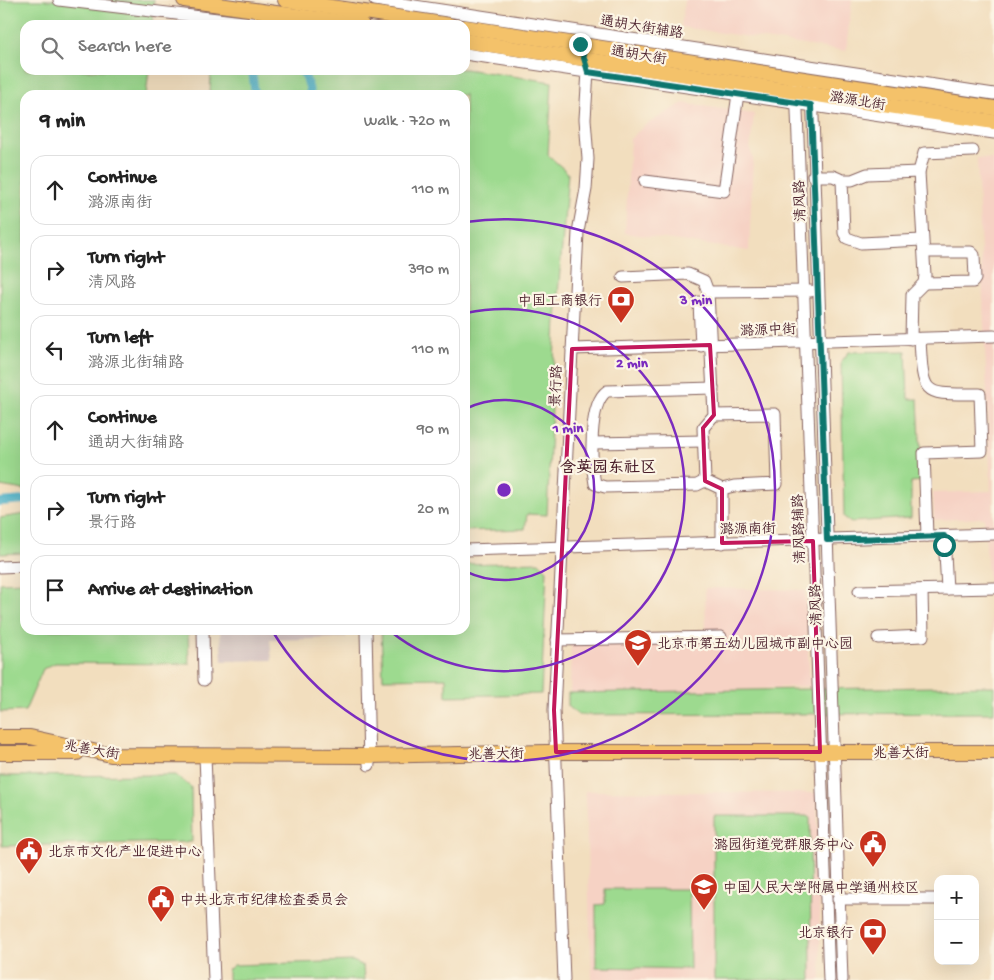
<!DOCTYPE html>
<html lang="en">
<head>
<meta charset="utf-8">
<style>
	:root { --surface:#fff; --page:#f6f6f6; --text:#222; --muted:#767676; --line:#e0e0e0 }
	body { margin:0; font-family:"Gochi Hand","LXGW WenKai TC",sans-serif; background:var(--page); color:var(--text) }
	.controls { position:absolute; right:15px; bottom:15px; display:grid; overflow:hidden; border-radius:10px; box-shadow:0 5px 20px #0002 }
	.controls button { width:45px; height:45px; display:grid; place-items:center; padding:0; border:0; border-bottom:1px solid var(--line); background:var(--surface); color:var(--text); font:25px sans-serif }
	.stop { position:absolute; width:15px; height:15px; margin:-11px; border:4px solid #0f766e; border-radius:50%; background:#fff }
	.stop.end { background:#0f766e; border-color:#fff; box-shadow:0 1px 5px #0008 }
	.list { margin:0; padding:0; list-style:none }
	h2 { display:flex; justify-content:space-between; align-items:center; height:65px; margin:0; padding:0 20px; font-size:21px }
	h2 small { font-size:16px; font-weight:400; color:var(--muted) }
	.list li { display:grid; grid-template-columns:32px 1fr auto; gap:15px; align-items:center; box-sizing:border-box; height:70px; margin:0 10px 10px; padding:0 10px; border:1px solid var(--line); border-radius:15px }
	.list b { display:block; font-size:19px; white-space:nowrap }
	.list p { margin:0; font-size:16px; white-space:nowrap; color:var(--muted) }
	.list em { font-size:16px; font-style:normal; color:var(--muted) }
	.icon { flex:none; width:28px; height:28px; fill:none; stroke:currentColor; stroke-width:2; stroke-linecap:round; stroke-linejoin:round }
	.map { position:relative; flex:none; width:994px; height:980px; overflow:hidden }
	.search { position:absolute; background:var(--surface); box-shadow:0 5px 20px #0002; left:20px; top:20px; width:450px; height:55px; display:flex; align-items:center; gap:12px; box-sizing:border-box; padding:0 18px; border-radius:15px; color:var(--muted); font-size:19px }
	.panel { position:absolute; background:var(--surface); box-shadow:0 5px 20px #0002; left:20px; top:90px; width:450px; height:545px; border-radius:15px }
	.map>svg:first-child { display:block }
</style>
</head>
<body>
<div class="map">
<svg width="994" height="980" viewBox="0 0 994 980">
	<rect width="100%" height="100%" fill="#fcf5e5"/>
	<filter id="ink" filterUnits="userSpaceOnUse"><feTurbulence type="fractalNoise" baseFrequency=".02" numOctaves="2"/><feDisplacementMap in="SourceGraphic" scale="10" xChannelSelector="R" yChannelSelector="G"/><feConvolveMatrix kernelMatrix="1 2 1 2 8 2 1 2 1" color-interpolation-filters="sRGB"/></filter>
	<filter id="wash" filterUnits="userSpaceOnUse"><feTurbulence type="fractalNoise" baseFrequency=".0096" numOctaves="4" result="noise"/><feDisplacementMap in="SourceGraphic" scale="20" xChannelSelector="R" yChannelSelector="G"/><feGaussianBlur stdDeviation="1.12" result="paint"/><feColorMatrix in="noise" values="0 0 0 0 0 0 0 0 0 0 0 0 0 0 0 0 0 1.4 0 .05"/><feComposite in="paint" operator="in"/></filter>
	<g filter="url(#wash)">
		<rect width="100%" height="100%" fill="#f2debe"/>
		<!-- built -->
		<g fill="#f6d2c4">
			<path d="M 685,0 L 852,0 L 846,51 L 681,27 Z"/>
			<path d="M 683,103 L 754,114 L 750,149 L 753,158 L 749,251 L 625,233 L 630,139 L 644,126 Z"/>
			<path d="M 977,158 L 994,159 L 993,644 L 984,518 L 934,520 L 933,493 L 991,491 Z"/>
			<path d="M 705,588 L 805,590 L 810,686 L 707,691 L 570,693 L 571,644 L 706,634 Z"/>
			<path d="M 585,791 L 817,793 L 821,980 L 592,980 Z"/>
		</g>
		<!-- industrial -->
		<path fill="#d1bfbe" d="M 220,630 L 346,630 L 346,638 L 270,640 L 272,660 L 222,661 Z"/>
		<!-- green -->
		<g fill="#9dda8f" stroke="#747c5d">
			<path d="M 0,0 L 154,0 L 153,25 L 25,25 L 25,70 L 149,70 L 146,95 L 25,95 L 25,490 L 0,486 Z"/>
			<path d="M 465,69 L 552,82 L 548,155 L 568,173 L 556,319 L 547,515 L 527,514 L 525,529 L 465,531 L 465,95 L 210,95 L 211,70 Z"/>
			<path d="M 906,351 L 908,399 L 918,399 L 922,481 L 911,482 L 911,518 L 851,522 L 844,517 L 841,362 L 849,352 Z"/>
			<path d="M 25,514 L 25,553 L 0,554 L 0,518 Z"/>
			<path d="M 539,562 L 547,570 L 541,694 L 446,696 L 446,678 L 383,679 L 381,630 L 465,630 L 465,564 Z"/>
			<path d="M 25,582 L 25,630 L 188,630 L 189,664 L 55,663 L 43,669 L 25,711 L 0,712 L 0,583 Z"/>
			<path d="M 994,686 L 994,713 L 578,715 L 568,706 L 568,693 Z"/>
			<path d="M 175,775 L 191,787 L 192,842 L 2,846 L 0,776 Z"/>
			<path d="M 714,816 L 810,816 L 811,980 L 714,980 Z"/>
			<path d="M 605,889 L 689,889 L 690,969 L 596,967 L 596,905 L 605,904 Z"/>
			<path d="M 353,961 L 363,966 L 364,980 L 228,980 L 228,970 L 234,965 Z"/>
		</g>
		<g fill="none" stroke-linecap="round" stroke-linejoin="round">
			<!-- canal -->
			<g stroke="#47aec6" stroke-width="8">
				<path d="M 252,70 L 255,95"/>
				<path d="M 300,70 C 306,75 310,87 310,95"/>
				<path d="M 0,502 L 25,500"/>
			</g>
		</g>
	</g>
	<g filter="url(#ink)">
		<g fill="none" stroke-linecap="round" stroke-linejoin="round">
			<defs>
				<g id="minor">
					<path d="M 59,0 L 268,25"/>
					<path d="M 375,0 L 994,94"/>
					<path d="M 465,54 L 994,133"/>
					<path d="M 796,84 L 829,980"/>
					<path d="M 812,87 L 842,980"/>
					<path d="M 813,176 L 833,176 L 842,180 L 852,180 L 867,174 L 919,172"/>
					<path d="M 842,180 L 844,233 L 847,238 L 861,243 L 922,240"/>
					<path d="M 645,181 L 724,191 L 738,94"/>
					<path d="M 623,277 L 688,274 L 704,281 L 708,292 L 714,415 L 703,428 L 705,481 L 722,489 L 722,543"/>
					<path d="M 924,283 L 973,282 L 975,279 L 974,255 L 971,252 L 925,252"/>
					<path d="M 708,292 L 811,291"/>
					<path d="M 699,302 L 701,346"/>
					<path d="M 911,339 L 912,295 L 924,283 L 925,275 L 919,172 L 924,153 L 973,151"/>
					<path d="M 920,339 C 923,398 923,394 980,394 L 982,451 L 924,453 L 927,536"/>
					<path d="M 572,349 L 994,336"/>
					<path d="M 714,415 L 775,414 L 777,484 L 734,486 L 722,489"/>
					<path d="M 593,443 L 704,441"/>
					<path d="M 705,481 L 697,485 L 605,487 L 595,484 C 591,463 588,404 607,391 L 713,388"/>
					<path d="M 944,536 L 947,589"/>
					<path d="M 465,550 L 994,534"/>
					<path d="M 0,567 L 25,566"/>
					<path d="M 859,591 L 994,588"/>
					<path d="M 203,630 L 204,680"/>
					<path d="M 366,630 L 369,765"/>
					<path d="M 878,638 L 923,636 L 922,590"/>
					<path d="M 557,640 L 721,637"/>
					<path d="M 205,756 L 214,980"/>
					<path d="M 838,899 L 938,899"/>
					<path d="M 564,980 L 554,710 L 578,232 L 586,189 L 588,159 L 585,119 L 588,71 L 583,52"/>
				</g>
				<g id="major">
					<path d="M 184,0 L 362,25"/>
					<path d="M 285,0 L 450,25"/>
					<path d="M 465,27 L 994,108"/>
					<path d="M 465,41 L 994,122"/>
					<path d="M 0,737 L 30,737 L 111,755 L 369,756 L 546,752 L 994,752"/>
					<path d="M 0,753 L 77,753"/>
				</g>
			</defs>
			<!-- minor casing -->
			<use href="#minor" stroke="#85625e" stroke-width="13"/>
			<!-- major casing -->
			<use href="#major" stroke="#85625e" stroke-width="16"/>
			<!-- minor -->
			<use href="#minor" stroke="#fff" stroke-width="11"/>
			<!-- major -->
			<use href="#major" stroke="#f4c26a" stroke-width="14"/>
		</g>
	</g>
	<g fill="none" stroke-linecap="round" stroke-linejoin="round" filter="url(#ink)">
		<!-- route -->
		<path stroke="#0f766e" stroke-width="6" d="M 580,44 L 588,72 L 811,105 L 827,540 L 944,536 L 944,545"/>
	</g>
	<!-- marked area -->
	<path fill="none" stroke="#c2185b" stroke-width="4" stroke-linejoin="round" d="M 710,345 L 714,415 L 703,428 L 705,481 L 722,489 L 722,543 L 813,541 L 820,752 L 556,752 L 554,710 L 572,349 Z"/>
	<!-- distance rings -->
	<g fill="none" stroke="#7b2cbf" stroke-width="2.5">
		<path d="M465 409A90 90 0 1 1 465 571"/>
		<path d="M466 313A181 181 0 1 1 390 631"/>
		<path d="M466 222A271 271 0 1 1 273 632"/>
	</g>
	<!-- icons -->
	<defs>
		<symbol id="bank-pin" viewBox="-11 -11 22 30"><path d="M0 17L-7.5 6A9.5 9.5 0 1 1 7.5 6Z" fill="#c8321e" stroke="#fcf5e5"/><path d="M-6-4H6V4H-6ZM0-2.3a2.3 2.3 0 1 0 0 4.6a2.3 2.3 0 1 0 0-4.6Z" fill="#fff"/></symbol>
		<symbol id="school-pin" viewBox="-11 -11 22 30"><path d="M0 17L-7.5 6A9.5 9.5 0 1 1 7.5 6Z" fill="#c8321e" stroke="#fcf5e5"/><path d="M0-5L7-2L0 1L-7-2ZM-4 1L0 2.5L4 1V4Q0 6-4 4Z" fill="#fff"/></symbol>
		<symbol id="civic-pin" viewBox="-11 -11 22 30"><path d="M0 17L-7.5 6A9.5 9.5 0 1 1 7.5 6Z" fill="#c8321e" stroke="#fcf5e5"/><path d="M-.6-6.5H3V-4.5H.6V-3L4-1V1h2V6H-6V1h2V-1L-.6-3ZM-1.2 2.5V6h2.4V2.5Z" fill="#fff"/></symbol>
	</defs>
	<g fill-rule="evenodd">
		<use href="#bank-pin" x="605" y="284" width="32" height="43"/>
		<use href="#school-pin" x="622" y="627" width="32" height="43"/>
		<use href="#civic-pin" x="857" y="828" width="32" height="43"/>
		<use href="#civic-pin" x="13" y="835" width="32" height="43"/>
		<use href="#school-pin" x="688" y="871" width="32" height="43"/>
		<use href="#civic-pin" x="145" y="883" width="32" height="43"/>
		<use href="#bank-pin" x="857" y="916" width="32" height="43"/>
	</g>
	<g text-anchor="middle" stroke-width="4.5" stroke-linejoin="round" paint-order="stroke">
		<!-- street labels -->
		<g font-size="14" fill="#4a1f2b" stroke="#fcf5e5">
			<text transform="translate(642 26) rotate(9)" y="5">通胡大街辅路</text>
			<text transform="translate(639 54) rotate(9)" y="5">通胡大街</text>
			<text transform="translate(858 100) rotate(9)" y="5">潞源北街</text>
			<text transform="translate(799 201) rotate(-92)" y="5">清风路</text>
			<text transform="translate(768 329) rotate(-2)" y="5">潞源中街</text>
			<text transform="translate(555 386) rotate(-87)" y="5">景行路</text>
			<text transform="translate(748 528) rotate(-1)" y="5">潞源南街</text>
			<text transform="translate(798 529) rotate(-92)" y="5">清风路辅路</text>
			<text transform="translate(815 605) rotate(-92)" y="5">清风路</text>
			<text transform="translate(92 749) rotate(10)" y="5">兆善大街</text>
			<text x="901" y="757">兆善大街</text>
			<text transform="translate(496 753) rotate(-1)" y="5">兆善大街</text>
		</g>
		<!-- poi labels -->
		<g font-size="14" fill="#4a1f2b" stroke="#fcf5e5" text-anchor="start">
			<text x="602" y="305" text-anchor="end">中国工商银行</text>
			<text x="657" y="648">北京市第五幼儿园城市副中心园</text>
			<text x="854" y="849" text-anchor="end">潞园街道党群服务中心</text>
			<text x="48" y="856">北京市文化产业促进中心</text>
			<text x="723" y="892">中国人民大学附属中学通州校区</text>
			<text x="180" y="904">中共北京市纪律检查委员会</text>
			<text x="854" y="937" text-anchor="end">北京银行</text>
		</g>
		<!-- quarter labels -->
		<g font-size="16" font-weight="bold" fill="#4a1f2b" stroke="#fcf5e5">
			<text x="608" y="472">含英园东社区</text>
		</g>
	</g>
	<circle cx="504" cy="490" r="8" fill="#7b2cbf" stroke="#fcf5e5" stroke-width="2.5"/>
	<g font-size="15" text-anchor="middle" font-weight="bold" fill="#7b2cbf" stroke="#fcf5e5" stroke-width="4.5" stroke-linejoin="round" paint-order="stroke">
		<text x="696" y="304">3 min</text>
		<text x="632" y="367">2 min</text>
		<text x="568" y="432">1 min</text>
	</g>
</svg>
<div class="controls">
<button>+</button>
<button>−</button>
</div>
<div class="stop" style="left:944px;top:545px"></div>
<div class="stop end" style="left:580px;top:44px"></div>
<div class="search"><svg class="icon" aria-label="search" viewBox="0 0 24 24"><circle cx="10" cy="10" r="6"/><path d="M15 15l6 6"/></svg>Search here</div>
<section class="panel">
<h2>9 min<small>Walk · 720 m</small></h2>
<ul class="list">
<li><svg class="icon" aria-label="ahead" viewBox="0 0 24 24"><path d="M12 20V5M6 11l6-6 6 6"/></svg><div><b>Continue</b><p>潞源南街</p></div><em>110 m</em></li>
<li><svg class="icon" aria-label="right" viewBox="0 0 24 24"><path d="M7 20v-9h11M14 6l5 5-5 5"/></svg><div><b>Turn right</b><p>清风路</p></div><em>390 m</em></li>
<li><svg class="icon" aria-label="left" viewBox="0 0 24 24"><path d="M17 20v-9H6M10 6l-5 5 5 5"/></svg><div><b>Turn left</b><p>潞源北街辅路</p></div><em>110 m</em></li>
<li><svg class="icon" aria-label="ahead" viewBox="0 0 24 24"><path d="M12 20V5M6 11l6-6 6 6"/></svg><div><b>Continue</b><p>通胡大街辅路</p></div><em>90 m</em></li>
<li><svg class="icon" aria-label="right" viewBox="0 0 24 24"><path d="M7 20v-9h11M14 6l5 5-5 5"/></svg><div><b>Turn right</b><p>景行路</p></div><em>20 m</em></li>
<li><svg class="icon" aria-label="arrive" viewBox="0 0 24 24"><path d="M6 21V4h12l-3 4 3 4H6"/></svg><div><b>Arrive at destination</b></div></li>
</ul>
</section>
</div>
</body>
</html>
